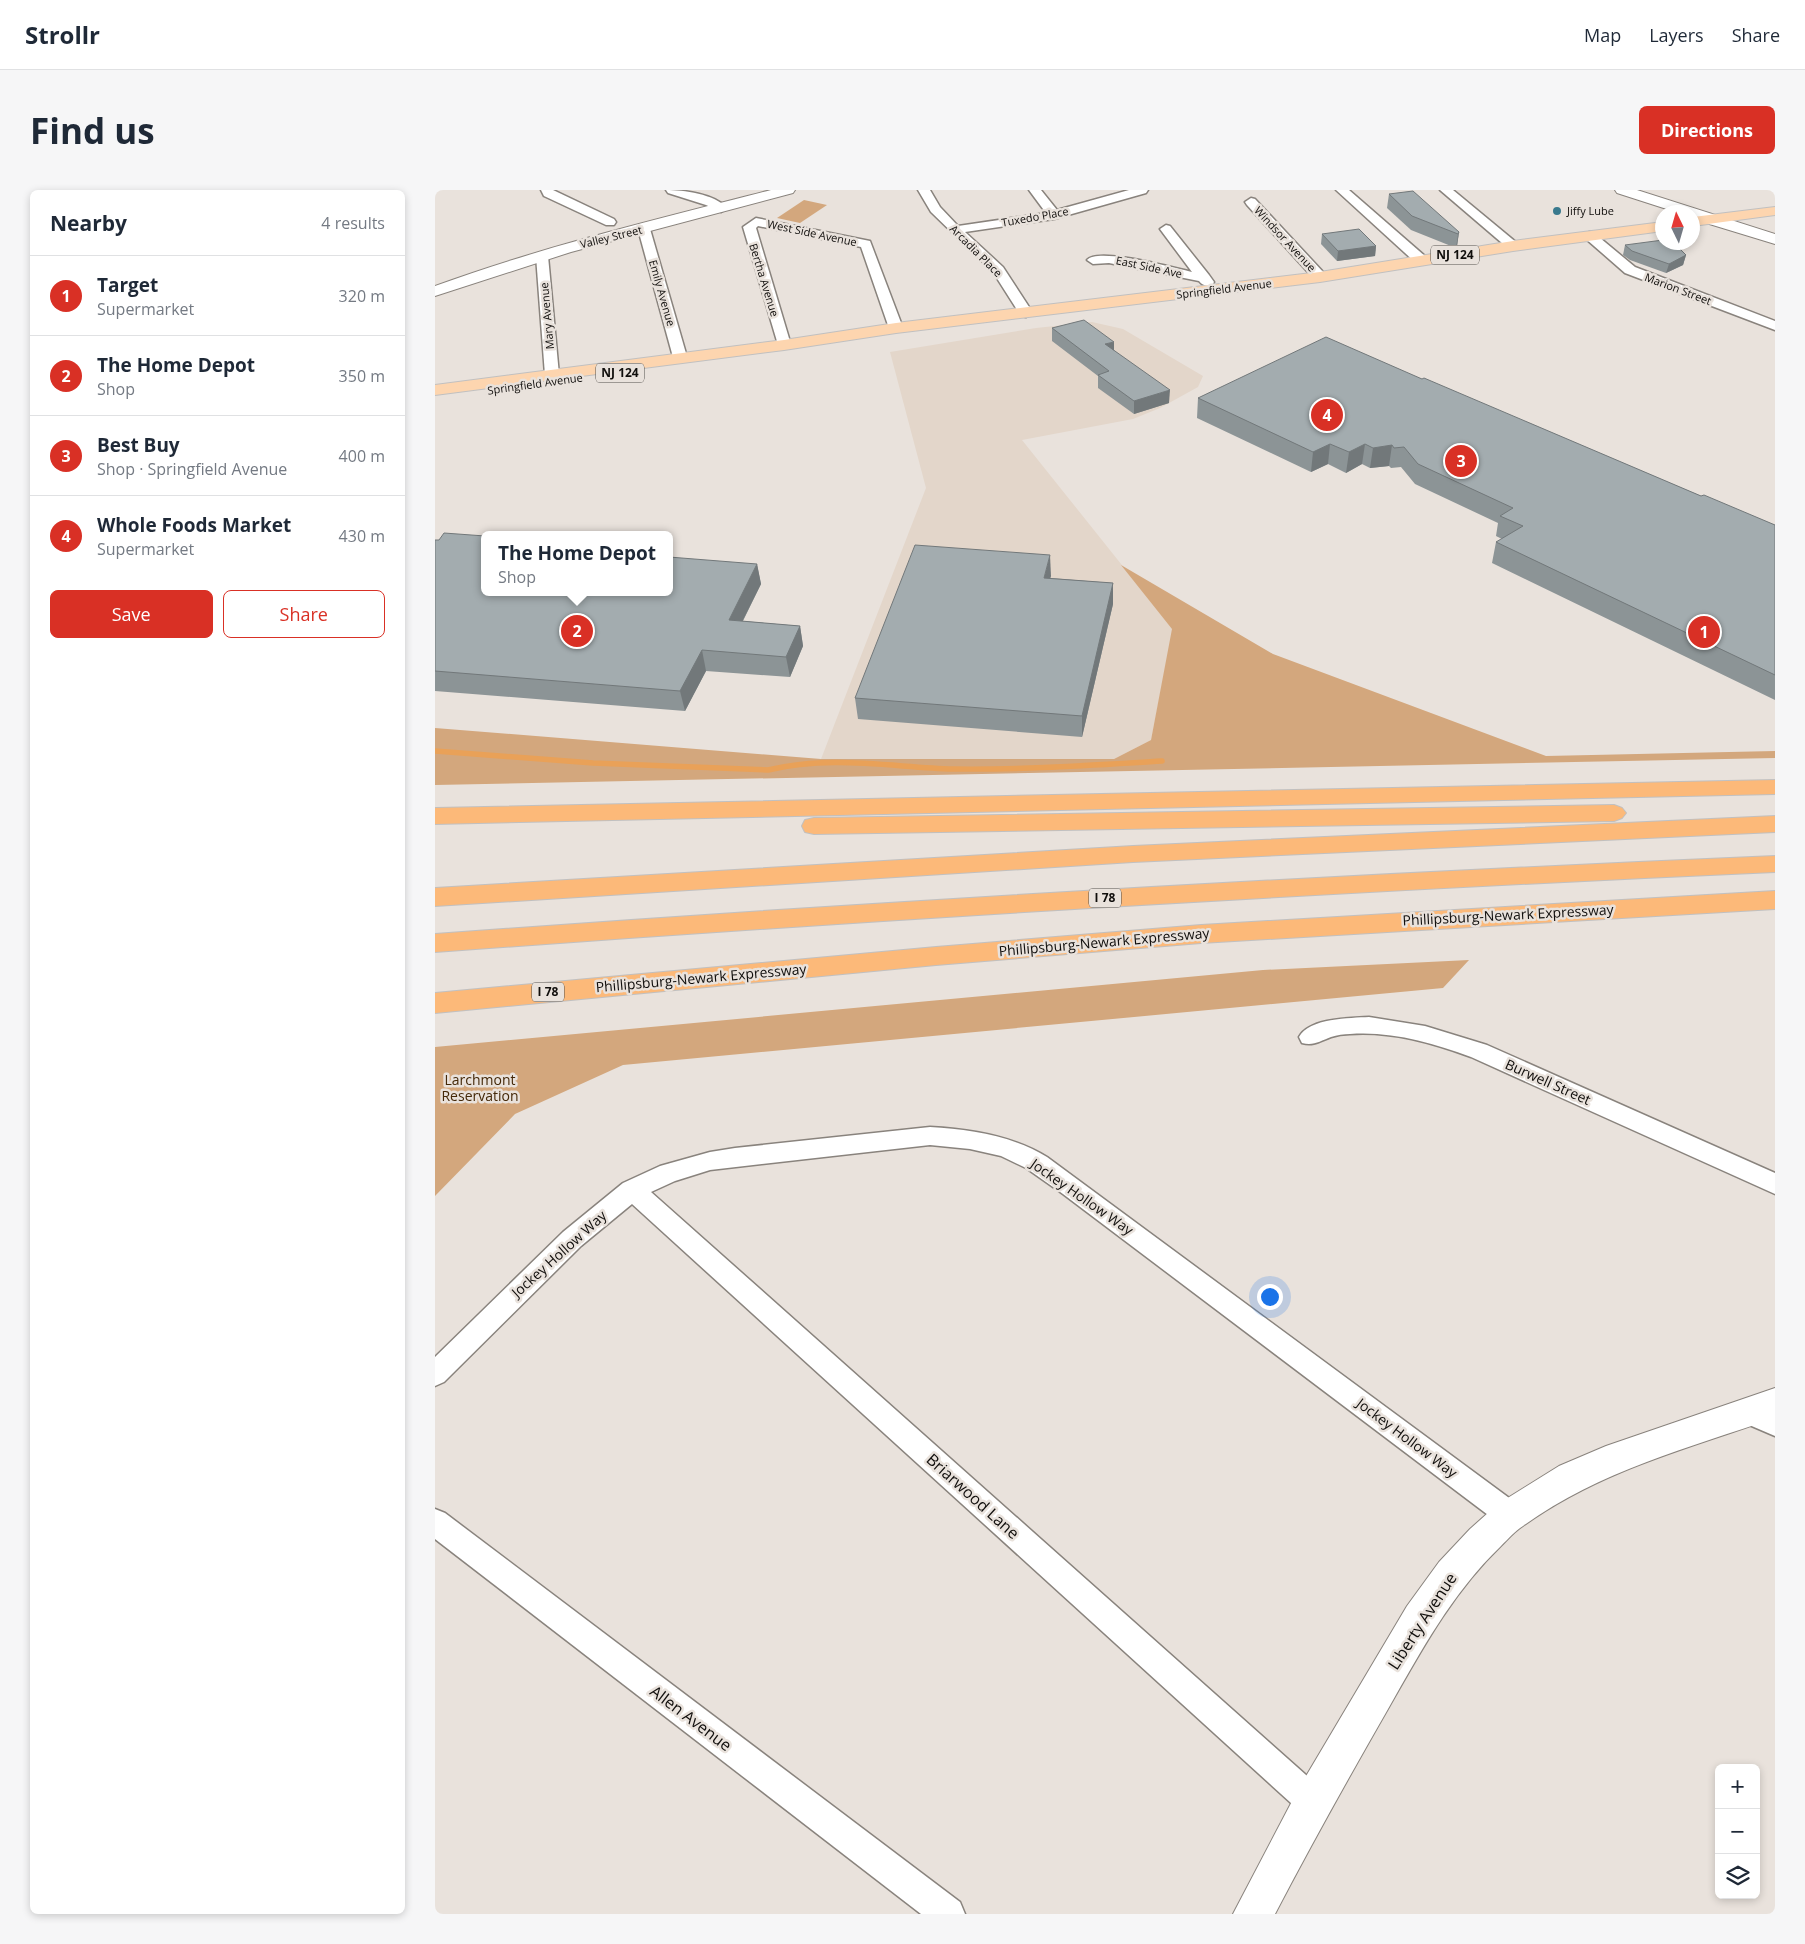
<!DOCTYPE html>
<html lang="en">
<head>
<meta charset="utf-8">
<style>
	:root { --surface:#fff; --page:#f6f6f7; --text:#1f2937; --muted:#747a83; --line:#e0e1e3; --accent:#d93025 }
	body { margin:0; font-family:"Open Sans",sans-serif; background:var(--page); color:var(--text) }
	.controls { position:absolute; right:15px; bottom:15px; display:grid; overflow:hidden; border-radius:8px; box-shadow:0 2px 8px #0003 }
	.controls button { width:45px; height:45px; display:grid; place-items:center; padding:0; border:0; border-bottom:1px solid var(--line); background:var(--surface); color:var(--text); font:25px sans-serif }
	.compass { position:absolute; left:1220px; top:15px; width:45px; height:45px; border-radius:50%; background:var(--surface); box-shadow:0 2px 8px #0003; rotate:355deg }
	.you { position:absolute; left:834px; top:1106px; width:18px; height:18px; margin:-12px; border:4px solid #fff; border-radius:50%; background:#1a73e8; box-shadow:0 0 0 8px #1a73e833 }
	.badge { display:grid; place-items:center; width:32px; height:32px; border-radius:50%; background:var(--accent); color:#fff; font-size:16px; font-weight:700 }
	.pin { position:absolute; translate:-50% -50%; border:2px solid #fff; box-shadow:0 1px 5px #0006 }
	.popup { position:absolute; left:46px; top:341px; width:192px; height:65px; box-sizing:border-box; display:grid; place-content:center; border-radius:8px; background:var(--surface); filter:drop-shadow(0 1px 4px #0005); font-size:16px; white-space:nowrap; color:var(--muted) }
	.popup b { font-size:19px; color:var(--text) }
	.popup::after { content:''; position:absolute; left:50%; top:100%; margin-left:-10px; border:10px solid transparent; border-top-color:var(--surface) }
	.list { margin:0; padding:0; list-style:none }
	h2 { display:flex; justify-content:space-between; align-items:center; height:65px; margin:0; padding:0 20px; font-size:21px }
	h2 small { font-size:16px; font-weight:400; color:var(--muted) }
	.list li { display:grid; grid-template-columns:32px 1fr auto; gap:15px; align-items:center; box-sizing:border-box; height:80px; padding:0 20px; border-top:1px solid var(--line) }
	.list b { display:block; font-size:19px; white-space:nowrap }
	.list p { margin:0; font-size:16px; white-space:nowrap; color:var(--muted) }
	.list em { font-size:16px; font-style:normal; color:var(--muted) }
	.actions { display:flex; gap:10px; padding:15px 20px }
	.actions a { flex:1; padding:11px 0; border:1px solid var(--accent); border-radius:8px; text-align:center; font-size:18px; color:var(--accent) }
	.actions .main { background:var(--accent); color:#fff }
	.icon { flex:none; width:28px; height:28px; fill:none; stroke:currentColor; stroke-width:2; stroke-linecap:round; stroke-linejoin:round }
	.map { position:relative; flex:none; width:1340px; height:1724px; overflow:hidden; border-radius:8px }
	header { display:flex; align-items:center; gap:30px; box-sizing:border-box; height:70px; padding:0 25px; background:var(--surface); border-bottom:1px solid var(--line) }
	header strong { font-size:24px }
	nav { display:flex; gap:28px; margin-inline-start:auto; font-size:18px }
	.intro { display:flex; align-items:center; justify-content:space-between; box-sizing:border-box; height:120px; padding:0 30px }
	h1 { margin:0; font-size:35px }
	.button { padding:12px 22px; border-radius:8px; background:var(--accent); color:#fff; font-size:18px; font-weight:700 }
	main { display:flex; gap:30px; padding:0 30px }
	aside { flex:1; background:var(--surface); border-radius:8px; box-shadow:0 2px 8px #0003 }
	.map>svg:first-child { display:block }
</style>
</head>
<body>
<header>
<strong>Strollr</strong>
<nav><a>Map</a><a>Layers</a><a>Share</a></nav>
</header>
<div class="intro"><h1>Find us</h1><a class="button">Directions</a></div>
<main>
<aside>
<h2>Nearby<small>4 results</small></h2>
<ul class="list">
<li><span class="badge">1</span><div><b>Target</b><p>Supermarket</p></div><em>320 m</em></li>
<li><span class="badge">2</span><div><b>The Home Depot</b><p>Shop</p></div><em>350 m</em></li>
<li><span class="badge">3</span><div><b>Best Buy</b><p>Shop · Springfield Avenue</p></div><em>400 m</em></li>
<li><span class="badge">4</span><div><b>Whole Foods Market</b><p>Supermarket</p></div><em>430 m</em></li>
</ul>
<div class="actions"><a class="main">Save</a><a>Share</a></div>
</aside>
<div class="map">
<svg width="1340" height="1724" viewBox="0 0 1340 1724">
	<rect width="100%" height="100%" fill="#e9e2dc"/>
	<!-- built -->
	<path fill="#e3d6ca" d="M 657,132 L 688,139 L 768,186 L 763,197 L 725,218 L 698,229 L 587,250 L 738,439 L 716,550 L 679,569 L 386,569 L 491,298 L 455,162 L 601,138 Z"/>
	<!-- green -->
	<g fill="#d3a77d">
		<path d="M 369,10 L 392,15 L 365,33 L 342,28 Z"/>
		<path d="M 686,375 L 838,464 L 1111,566 L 1340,561 L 1340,568 L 0,595 L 0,538 L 386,569 L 679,569 L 716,550 L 737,439 Z"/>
		<path d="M 1034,770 L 1008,798 L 188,875 L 80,924 L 0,1006 L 0,857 L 828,780 Z"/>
	</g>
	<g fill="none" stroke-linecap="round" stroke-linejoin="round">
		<!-- stream -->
		<path stroke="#e9a158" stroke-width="5.5" d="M 0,561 L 158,573 L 333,580 C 395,565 456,577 518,579 C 588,580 658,575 727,571"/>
		<defs>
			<g id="minor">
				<path d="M 106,0 L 118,0 L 179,29 L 181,32 L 179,35 L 171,35 L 109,6 Z"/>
				<path d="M 231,0 C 248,0 280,4 292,18 L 286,22 L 271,15 L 233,3 Z"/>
				<path d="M 483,0 L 495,0 L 505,17 L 523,36 L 611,23 L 594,0 L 606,0 L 622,20 L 694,0 L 713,0 L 711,3 L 619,29 L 530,42 L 568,77 L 598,123 L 591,127 L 586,126 L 558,82 L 496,22 Z"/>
				<path d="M 901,0 L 914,0 L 991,67 L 992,70 L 991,73 L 981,73 Z"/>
				<path d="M 1005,0 L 1018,0 L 1082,53 L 1084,56 L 1082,59 L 1074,59 Z"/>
				<path d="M 816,8 L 820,9 L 890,84 L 891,87 L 890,90 L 880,90 L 812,15 L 810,12 Z"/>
				<path d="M 321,28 L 435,51 L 468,138 L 466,141 L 456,141 L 454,138 L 426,57 L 323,36 L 321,38 L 356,155 L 354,158 L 344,158 L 308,37 Z"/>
				<path d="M 209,35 L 215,39 L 252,167 L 250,170 L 240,170 L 238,167 L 203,39 Z"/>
				<path d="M 731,35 L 735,36 L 774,85 L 779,92 L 777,95 C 771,96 768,96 764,91 L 674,73 L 658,74 L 652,70 C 663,57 739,78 757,82 L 725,39 Z"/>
				<path d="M 1155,42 L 1159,43 L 1200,77 L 1340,131 L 1340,140 L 1190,83 L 1151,49 L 1149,46 L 1151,43 Z"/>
				<path d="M 107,62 L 113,66 L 124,185 L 122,188 L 112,188 L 110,185 L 101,66 Z"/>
				<path d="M 934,827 L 990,836 L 1052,855 L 1340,983 L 1340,1004 L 1036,867 C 997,853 957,841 915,844 C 909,844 902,845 896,847 C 885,851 879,856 867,853 L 864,847 C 874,828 915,828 934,827 Z"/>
				<path d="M 495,937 C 535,939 578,946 612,967 L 1085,1316 L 1089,1325 L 1085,1334 L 1075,1338 L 1065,1334 L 628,1004 L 591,978 L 566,966 L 535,959 L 495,955 L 275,980 L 240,991 L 216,1002 L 889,1601 L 894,1612 L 889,1623 L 878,1628 L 867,1623 L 197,1014 L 146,1056 L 9,1192 L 0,1196 L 0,1167 L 128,1042 L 188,993 L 225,976 L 275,962 L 300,958 Z"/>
				<path d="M 1315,1211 L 1340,1221 L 1340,1246 L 1305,1231 L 1302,1223 L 1305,1215 Z"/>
				<path d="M 0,1319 L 10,1323 L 525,1712 L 530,1724 L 486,1724 L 0,1349 Z"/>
			</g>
			<g id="tertiary">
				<path d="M 1180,0 L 1202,0 L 1340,44 L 1340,54 L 1258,29 L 1258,22 L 1241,22 L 1182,3 Z"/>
				<path d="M 1340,1198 L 1340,1228 C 1253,1258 1164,1281 1088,1336 C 1080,1341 1073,1349 1066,1356 C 1017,1403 986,1461 953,1519 C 914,1587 876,1655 840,1724 L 798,1724 L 864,1598 L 972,1416 L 1004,1372 L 1035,1339 L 1063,1314 L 1124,1276 L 1171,1256 Z"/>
			</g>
			<path id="secondary" d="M 336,0 L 360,0 L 358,3 L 136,62 L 0,106 L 0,96 C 110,56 223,29 336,0 Z"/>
			<g id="primary">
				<path d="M 1340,17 L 1340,25 L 1258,36 L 1258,27 Z"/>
				<path d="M 1228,32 L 1228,41 L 1078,61 L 885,92 L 461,143 L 349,160 L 0,205 L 0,195 L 349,150 L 461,133 L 885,82 L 1078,51 Z"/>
			</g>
			<g id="motorway">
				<path d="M 1340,590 L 1340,604 L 0,634 L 0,618 Z"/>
				<path d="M 1179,615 L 1187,618 L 1191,623 L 1187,628 L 1179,631 L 379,644 L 370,642 L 367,636 L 370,630 L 379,628 Z"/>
				<path d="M 1340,626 L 1340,642 L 698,672 L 0,716 L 0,698 L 698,656 Z"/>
				<path d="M 1340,666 L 1340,682 C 893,702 446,729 0,762 L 0,744 C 446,711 893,685 1340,666 Z"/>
				<path d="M 1340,701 L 1340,719 L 766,753 L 501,775 L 0,823 L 0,803 L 501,757 L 766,735 Z"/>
			</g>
		</defs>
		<!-- minor casing -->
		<use href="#minor" stroke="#89837d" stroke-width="3"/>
		<!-- tertiary casing -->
		<use href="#tertiary" stroke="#89837d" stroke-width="2"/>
		<!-- secondary casing -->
		<use href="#secondary" stroke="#89837d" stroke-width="2"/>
		<!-- primary casing -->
		<use href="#primary" stroke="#c1c0c0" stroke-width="2"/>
		<!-- motorway casing -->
		<use href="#motorway" stroke="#c1c0c0" stroke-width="2"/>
		<!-- minor -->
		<use href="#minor" fill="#fff" fill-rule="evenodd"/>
		<!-- tertiary -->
		<use href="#tertiary" fill="#fff" fill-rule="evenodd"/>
		<!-- secondary -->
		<use href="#secondary" fill="#fff" fill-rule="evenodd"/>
		<!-- primary -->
		<use href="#primary" fill="#fdd5af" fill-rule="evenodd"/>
		<!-- motorway -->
		<use href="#motorway" fill="#fcb979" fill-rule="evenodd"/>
	</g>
	<!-- wall -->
	<g fill="#8c9496">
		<path d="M 954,4 L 1024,42 L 1022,56 L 1021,58 L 976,40 L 952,18 Z"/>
		<path d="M 887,44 L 941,56 L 940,66 L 902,71 L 886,54 Z"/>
		<path d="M 1190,55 L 1251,65 L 1248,75 L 1231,83 L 1195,70 L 1188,65 Z"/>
		<path d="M 617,138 L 679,160 L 734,213 L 699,224 L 663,198 L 663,186 L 617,151 Z"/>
		<path d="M 987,189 L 1266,306 L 1340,335 L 1340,510 L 1057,373 L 1061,352 L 1067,349 L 1061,346 L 1063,333 L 980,294 L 966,277 L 956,278 L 954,276 L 935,278 L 927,274 L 911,283 L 893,274 L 876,282 L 762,228 L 763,208 Z"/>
		<path d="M 0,350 L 50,402 L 322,374 L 326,394 L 308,431 L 365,436 L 368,456 L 355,487 L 271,481 L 250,521 L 0,501 Z"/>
		<path d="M 616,386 L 615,388 L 678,393 L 678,414 L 647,547 L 423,529 L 420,508 Z"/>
	</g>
	<!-- shaded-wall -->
	<g fill="#72787a">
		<path d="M 1024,42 L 1022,56 L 1021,58 L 1023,44 Z"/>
		<path d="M 941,56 L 940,66 L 902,71 L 903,61 Z"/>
		<path d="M 1251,65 L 1248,75 L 1231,83 L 1234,74 Z"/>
		<path d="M 679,152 L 679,165 L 670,154 Z"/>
		<path d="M 735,200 L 734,213 L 699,224 L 699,211 Z"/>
		<path d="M 895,254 L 893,274 L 876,282 L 878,262 Z"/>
		<path d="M 930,254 L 927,274 L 911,283 L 914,262 Z"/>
		<path d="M 957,255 L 954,276 L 935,278 L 938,258 Z"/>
		<path d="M 615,365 L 616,386 L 609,409 L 609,388 Z"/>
		<path d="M 322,374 L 326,394 L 298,450 L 294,430 Z"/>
		<path d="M 678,393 L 678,414 L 647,547 L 647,526 Z"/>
		<path d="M 365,436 L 368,456 L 355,487 L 351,467 Z"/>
		<path d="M 267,460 L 271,481 L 250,521 L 245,501 Z"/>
	</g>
	<!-- building -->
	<g fill="#a3acaf" stroke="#72787a">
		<path d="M 978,1 L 1024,42 L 1023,44 L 977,26 L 954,4 Z"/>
		<path d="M 924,39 L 941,56 L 903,61 L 887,44 Z"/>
		<path d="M 1228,50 L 1228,52 L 1238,52 L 1251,65 L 1234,74 L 1197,61 L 1190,55 Z"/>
		<path d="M 649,130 L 679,152 L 670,154 L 735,200 L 699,211 L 663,185 L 674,181 L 617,138 Z"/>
		<path d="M 891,147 L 987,189 L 989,188 L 1266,306 L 1269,305 L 1340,335 L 1340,485 L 1061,352 L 1088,336 L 1065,326 L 1078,318 L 983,274 L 969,257 L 959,258 L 957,255 L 938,258 L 930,254 L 914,262 L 895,254 L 878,262 L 763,208 Z"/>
		<path d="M 9,343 L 50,346 L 50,402 L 234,402 L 234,367 L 322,374 L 294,430 L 365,436 L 351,467 L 267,460 L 245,501 L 0,481 L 0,350 L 4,350 Z"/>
		<path d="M 480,355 L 615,365 L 609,388 L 678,393 L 647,526 L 420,508 Z"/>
	</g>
	<!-- markers -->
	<circle fill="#39798d" stroke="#e9e2dc" stroke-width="2" cx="1122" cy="21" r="5"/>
	<g text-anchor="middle" stroke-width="5" stroke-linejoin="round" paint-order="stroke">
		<!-- far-poi labels -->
		<g font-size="11" fill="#100e0c" stroke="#e9e2dc" text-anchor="start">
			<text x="1132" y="25">Jiffy Lube</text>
		</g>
		<!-- far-street labels -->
		<g font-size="11" fill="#100e0c" stroke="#e9e2dc">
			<text transform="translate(600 27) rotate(-10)" y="4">Tuxedo Place</text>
			<text transform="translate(377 43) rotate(12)" y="4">West Side Avenue</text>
			<text transform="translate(176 47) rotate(-14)" y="4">Valley Street</text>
			<text transform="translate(850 49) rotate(47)" y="4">Windsor Avenue</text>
			<text transform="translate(541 61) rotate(45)" y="4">Arcadia Place</text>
			<text transform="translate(714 77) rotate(12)" y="4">East Side Ave</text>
			<text transform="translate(329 90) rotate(73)" y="4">Bertha Avenue</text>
			<text transform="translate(789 99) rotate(-7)" y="4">Springfield Avenue</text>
			<text transform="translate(1243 99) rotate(21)" y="4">Marion Street</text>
			<text transform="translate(227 103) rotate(74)" y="4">Emily Avenue</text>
			<text transform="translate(112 126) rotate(-95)" y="4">Mary Avenue</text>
			<text transform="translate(100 194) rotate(-8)" y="4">Springfield Avenue</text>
		</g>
		<!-- shield labels -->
		<g fill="#e9e2dc" stroke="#514e4a" stroke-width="1">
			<rect x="996" y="55.5" width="48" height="19" rx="4"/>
			<rect x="161" y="173.5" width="48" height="19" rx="4"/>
			<rect x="654" y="698.5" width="32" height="19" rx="4"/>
			<rect x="97" y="792.5" width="32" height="19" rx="4"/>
		</g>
		<g font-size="12" font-weight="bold" fill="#100e0c">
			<text x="1020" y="69">NJ 124</text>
			<text x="185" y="187">NJ 124</text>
			<text x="670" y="712">I 78</text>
			<text x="113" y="806">I 78</text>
		</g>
		<!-- street labels -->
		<g font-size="14" fill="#100e0c" stroke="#e9e2dc">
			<text transform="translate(1073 725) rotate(-3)" y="5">Phillipsburg-Newark Expressway</text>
			<text transform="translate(669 752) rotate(-5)" y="5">Phillipsburg-Newark Expressway</text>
			<text transform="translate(266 788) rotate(-5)" y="5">Phillipsburg-Newark Expressway</text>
			<text transform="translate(1113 892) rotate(24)" y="5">Burwell Street</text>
			<text transform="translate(647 1007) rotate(35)" y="5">Jockey Hollow Way</text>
			<text transform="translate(124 1064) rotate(-42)" y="5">Jockey Hollow Way</text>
			<text transform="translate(972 1248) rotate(37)" y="5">Jockey Hollow Way</text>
		</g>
		<!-- park labels -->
		<g font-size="14" fill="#442808" stroke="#e9e2dc">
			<text x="45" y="895">Larchmont<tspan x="45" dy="16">Reservation</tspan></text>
		</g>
		<!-- near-street labels -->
		<g font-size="16" fill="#100e0c" stroke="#e9e2dc">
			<text transform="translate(538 1306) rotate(42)" y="6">Briarwood Lane</text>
			<text transform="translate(987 1431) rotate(-57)" y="6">Liberty Avenue</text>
			<text transform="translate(256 1528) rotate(37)" y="6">Allen Avenue</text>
		</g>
	</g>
</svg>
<div class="controls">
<button>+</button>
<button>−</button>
<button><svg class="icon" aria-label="layers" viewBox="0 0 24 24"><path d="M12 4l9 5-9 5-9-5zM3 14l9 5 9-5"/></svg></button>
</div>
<svg class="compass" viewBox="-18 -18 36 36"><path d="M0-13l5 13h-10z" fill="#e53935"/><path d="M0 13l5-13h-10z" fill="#747a83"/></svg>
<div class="you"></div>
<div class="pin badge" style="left:1269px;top:442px">1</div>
<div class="pin badge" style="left:142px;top:441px">2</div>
<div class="popup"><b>The Home Depot</b>Shop</div>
<div class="pin badge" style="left:1026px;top:271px">3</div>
<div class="pin badge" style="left:892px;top:225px">4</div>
</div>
</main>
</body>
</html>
